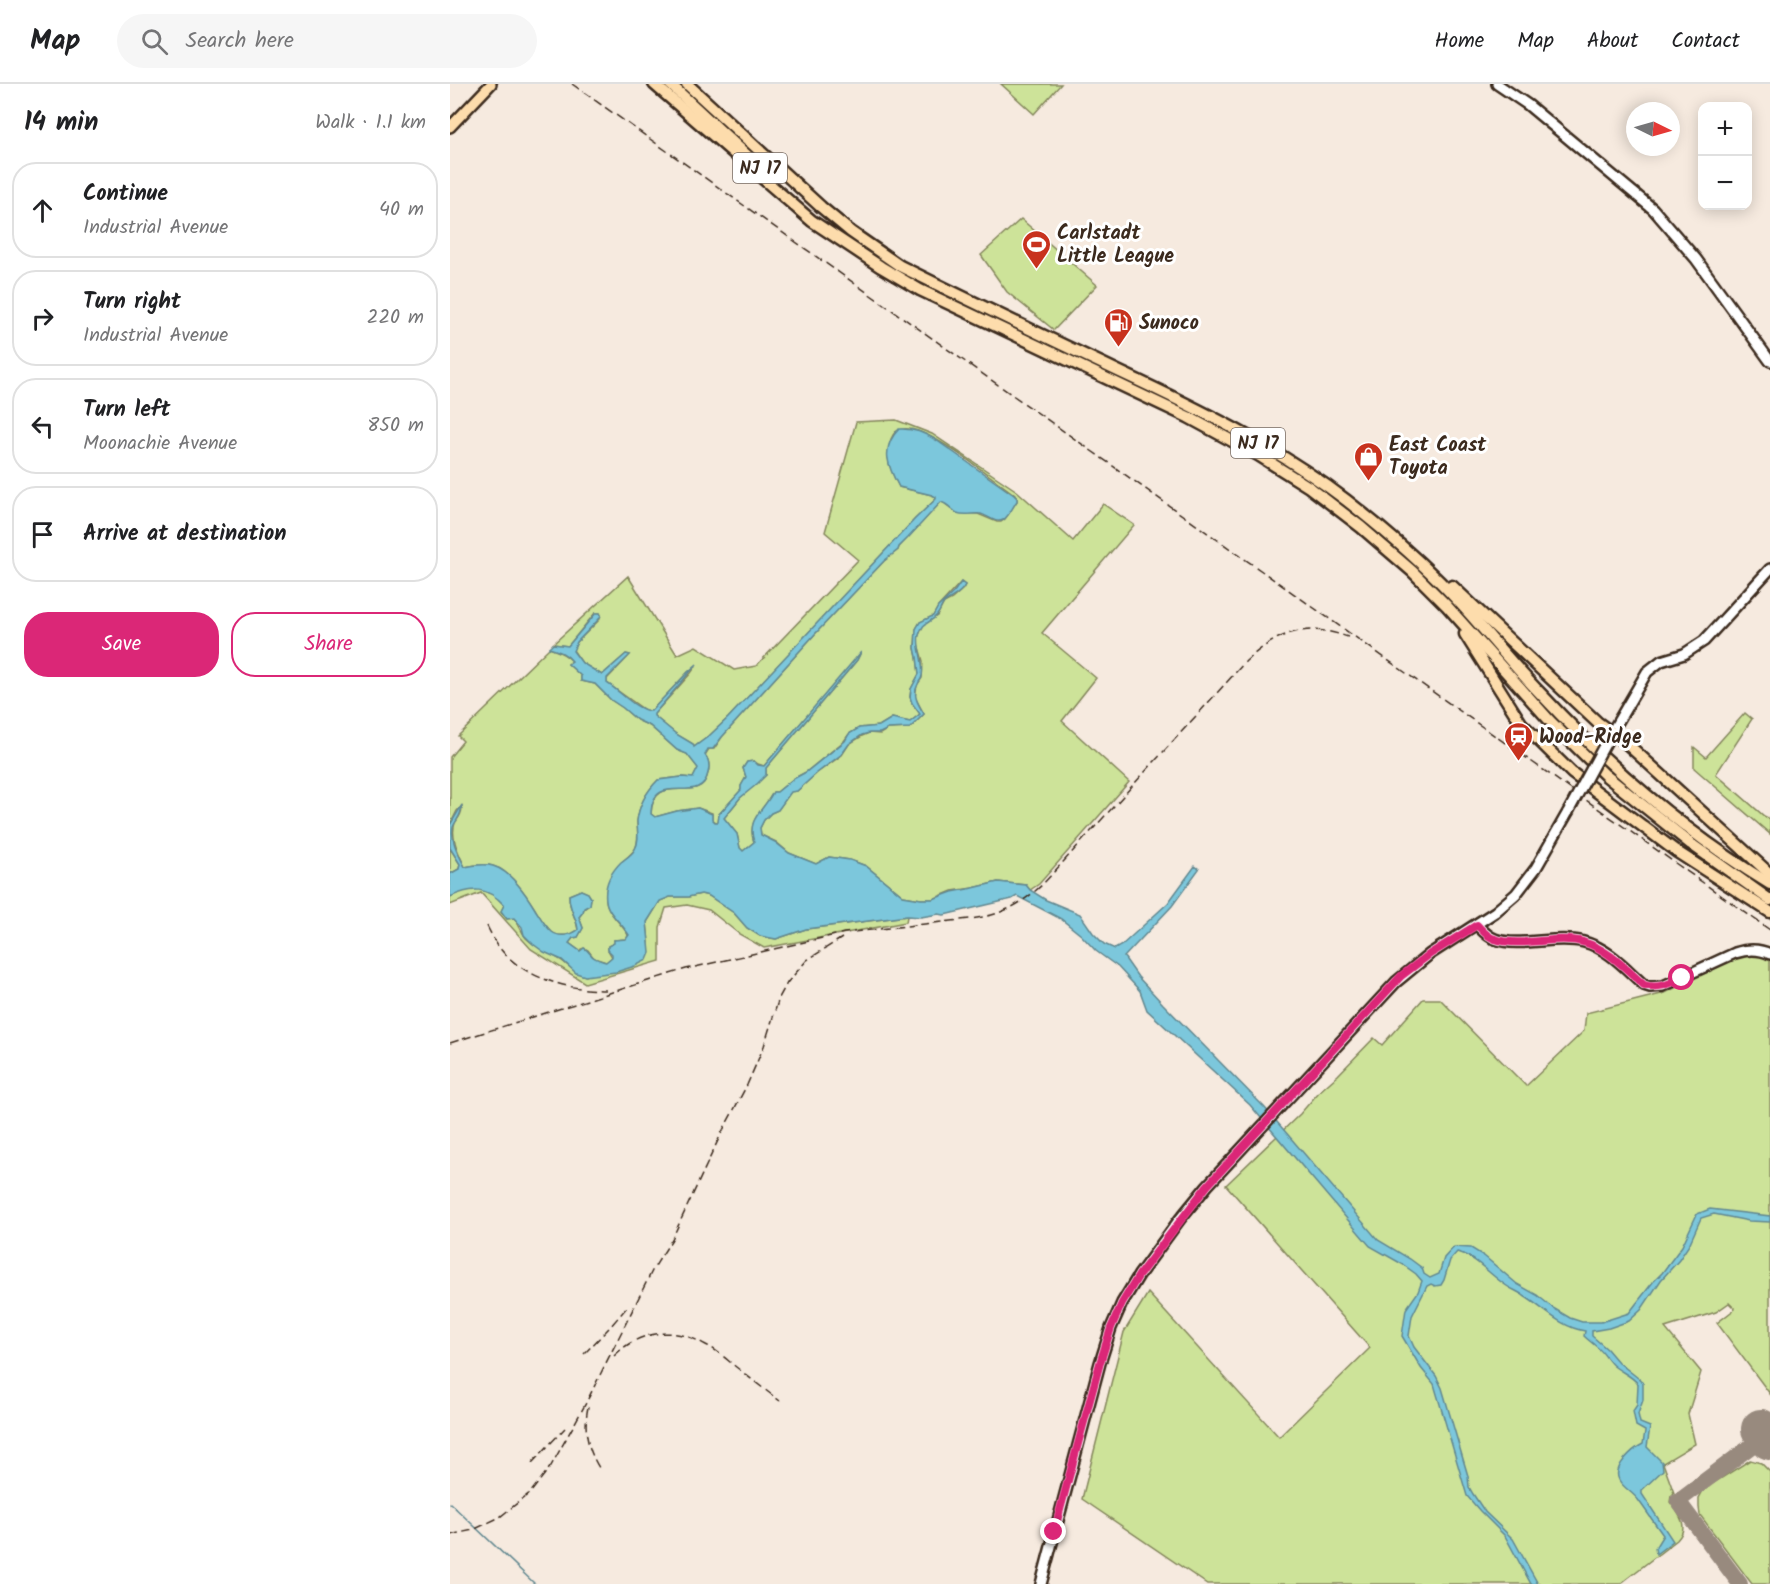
<!DOCTYPE html>
<html lang="en">
<head>
<meta charset="utf-8">
<style>
	:root { --surface:#fff; --page:#f6f6f6; --text:#202124; --muted:#757577; --line:#e0e0e0; --accent:#db2777 }
	body { margin:0; font-family:Kalam,sans-serif; background:var(--page); color:var(--text) }
	.controls { position:absolute; right:18px; top:18px; display:grid; overflow:hidden; border-radius:12px; box-shadow:0 3px 15px #0003 }
	.controls button { width:54px; height:54px; display:grid; place-items:center; padding:0; border:0; border-bottom:2px solid var(--line); background:var(--surface); color:var(--text); font:30px sans-serif }
	.compass { position:absolute; left:1176px; top:18px; width:54px; height:54px; border-radius:50%; background:var(--surface); box-shadow:0 3px 15px #0003; rotate:95deg }
	.stop { position:absolute; width:18px; height:18px; margin:-14px; border:4px solid #db2777; border-radius:50%; background:#fff }
	.stop.end { background:#db2777; border-color:#fff; box-shadow:0 2px 6px #0008 }
	.list { margin:0; padding:0; list-style:none }
	h2 { display:flex; justify-content:space-between; align-items:center; height:78px; margin:0; padding:0 24px; font-size:26px }
	h2 small { font-size:20px; font-weight:400; color:var(--muted) }
	.list li { display:grid; grid-template-columns:39px 1fr auto; gap:18px; align-items:center; box-sizing:border-box; height:96px; margin:0 12px 12px; padding:0 12px; border:2px solid var(--line); border-radius:24px }
	.list b { display:block; font-size:22px; white-space:nowrap }
	.list p { margin:0; font-size:20px; white-space:nowrap; color:var(--muted) }
	.list em { font-size:20px; font-style:normal; color:var(--muted) }
	.actions { display:flex; gap:12px; padding:18px 24px }
	.actions a { flex:1; padding:14px 0; border:2px solid var(--accent); border-radius:24px; text-align:center; font-size:21px; color:var(--accent) }
	.actions .main { background:var(--accent); color:#fff }
	.icon { flex:none; width:33px; height:33px; fill:none; stroke:currentColor; stroke-width:2; stroke-linecap:round; stroke-linejoin:round }
	.map { position:relative; flex:none; width:1320px; height:1500px; overflow:hidden }
	header { display:flex; align-items:center; gap:36px; box-sizing:border-box; height:84px; padding:0 30px; background:var(--surface); border-bottom:2px solid var(--line) }
	header strong { font-size:28px }
	nav { display:flex; gap:33px; margin-inline-start:auto; font-size:21px }
	.search { width:420px; height:54px; background:var(--page); display:flex; align-items:center; gap:15px; box-sizing:border-box; padding:0 21px; border-radius:33px; color:var(--muted); font-size:22px }
	main { display:flex }
	aside { flex:1; background:var(--surface) }
	.map>svg:first-child { display:block }
</style>
</head>
<body>
<header>
<strong>Map</strong>
<div class="search"><svg class="icon" aria-label="search" viewBox="0 0 24 24"><circle cx="10" cy="10" r="6"/><path d="M15 15l6 6"/></svg>Search here</div>
<nav><a>Home</a><a>Map</a><a>About</a><a>Contact</a></nav>
</header>
<main>
<aside>
<h2>14 min<small>Walk · 1.1 km</small></h2>
<ul class="list">
<li><svg class="icon" aria-label="ahead" viewBox="0 0 24 24"><path d="M12 20V5M6 11l6-6 6 6"/></svg><div><b>Continue</b><p>Industrial Avenue</p></div><em>40 m</em></li>
<li><svg class="icon" aria-label="right" viewBox="0 0 24 24"><path d="M7 20v-9h11M14 6l5 5-5 5"/></svg><div><b>Turn right</b><p>Industrial Avenue</p></div><em>220 m</em></li>
<li><svg class="icon" aria-label="left" viewBox="0 0 24 24"><path d="M17 20v-9H6M10 6l-5 5 5 5"/></svg><div><b>Turn left</b><p>Moonachie Avenue</p></div><em>850 m</em></li>
<li><svg class="icon" aria-label="arrive" viewBox="0 0 24 24"><path d="M6 21V4h12l-3 4 3 4H6"/></svg><div><b>Arrive at destination</b></div></li>
</ul>
<div class="actions"><a class="main">Save</a><a>Share</a></div>
</aside>
<div class="map">
<svg width="1320" height="1500" viewBox="0 0 1320 1500">
	<rect width="100%" height="100%" fill="#f6eadf"/>
	<filter id="ink" filterUnits="userSpaceOnUse"><feTurbulence type="fractalNoise" baseFrequency=".0167" numOctaves="2"/><feDisplacementMap in="SourceGraphic" scale="12" xChannelSelector="R" yChannelSelector="G"/><feConvolveMatrix kernelMatrix="1 2 1 2 8 2 1 2 1" color-interpolation-filters="sRGB"/></filter>
	<g filter="url(#ink)">
		<!-- green -->
		<g fill="#cde399" stroke="#84865c" stroke-width="1.5">
			<path d="M 551,0 L 611,0 L 584,30 Z"/>
			<path d="M 571,135 L 647,201 L 604,246 L 557,208 L 531,171 Z"/>
			<path d="M 446,336 L 482,350 L 567,407 L 623,457 L 653,420 L 684,441 L 592,549 L 646,594 L 612,637 L 679,698 L 589,800 L 580,806 L 576,801 L 548,798 L 523,804 L 502,807 L 483,815 L 471,815 L 453,812 L 416,782 L 400,776 L 379,773 L 366,780 L 339,769 L 326,758 L 311,751 L 310,744 L 314,736 L 321,729 L 328,726 L 341,707 L 347,707 L 367,689 L 392,671 L 399,660 L 412,652 L 419,649 L 430,650 L 438,645 L 460,644 L 474,630 L 465,613 L 467,601 L 472,594 L 473,577 L 468,560 L 468,553 L 474,540 L 487,532 L 494,519 L 502,515 L 513,505 L 515,501 L 511,498 L 488,523 L 483,532 L 470,538 L 466,545 L 465,564 L 467,573 L 469,590 L 461,605 L 460,613 L 462,619 L 470,630 L 460,638 L 442,634 L 429,642 L 409,644 L 399,650 L 394,657 L 356,688 L 343,695 L 327,708 L 323,708 C 314,726 296,736 304,758 L 293,767 L 290,764 L 287,750 L 274,734 L 290,714 L 316,691 L 316,684 L 407,576 L 410,570 L 314,682 L 308,680 L 304,677 L 297,678 L 293,684 L 296,693 L 291,702 L 291,706 L 269,730 L 268,738 L 266,738 L 262,735 L 262,729 L 248,724 L 227,727 L 205,733 L 201,730 C 203,684 251,724 258,689 C 260,682 259,676 255,671 L 259,665 L 264,665 L 272,653 L 365,550 L 434,477 L 448,466 L 449,463 L 491,418 L 494,419 L 507,429 L 528,430 L 547,438 L 551,438 L 555,435 L 567,417 L 567,414 L 565,411 C 544,395 482,346 459,345 C 451,344 444,347 441,355 C 434,373 441,387 449,403 L 482,411 L 486,413 L 486,415 L 465,435 L 278,634 L 259,652 L 244,663 L 243,660 L 226,650 L 204,632 L 204,630 L 241,589 L 246,582 L 238,588 L 201,627 L 196,627 L 157,599 L 157,595 L 180,571 L 176,570 L 152,591 L 132,579 L 123,566 L 127,558 L 149,536 L 151,531 L 150,529 L 145,529 L 118,562 L 103,560 L 178,492 L 227,571 L 246,562 L 284,586 L 306,582 L 408,476 L 375,448 L 406,338 Z"/>
			<path d="M 99,564 C 108,567 116,570 122,577 L 118,580 L 131,592 L 131,597 L 145,600 L 161,616 L 173,624 L 187,636 L 200,642 L 227,666 L 237,670 L 248,684 L 243,694 L 232,693 L 208,696 C 196,708 189,720 187,737 C 187,746 190,756 185,765 C 182,770 176,774 172,778 C 162,789 154,801 156,816 C 157,829 172,840 178,851 L 177,855 L 164,856 L 165,859 L 158,862 L 158,866 L 162,873 L 156,878 L 144,874 L 138,866 L 134,864 L 131,865 L 130,867 L 119,859 L 123,854 L 128,853 L 133,844 L 129,833 L 133,828 L 134,825 L 140,820 L 141,814 L 138,809 L 131,806 L 119,811 C 119,828 126,831 128,846 C 121,851 110,854 102,848 C 95,842 90,833 85,825 C 76,810 61,787 43,782 C 34,779 24,781 15,783 C 9,770 0,753 5,739 C 9,733 12,730 12,722 L 7,727 L 0,741 L 0,673 L 13,657 L 8,652 Z"/>
			<path d="M 1295,629 L 1302,635 L 1266,690 L 1314,732 L 1320,735 L 1320,750 L 1244,684 L 1244,663 L 1256,673 Z"/>
			<path d="M 0,764 L 10,780 L 9,785 L 0,790 Z"/>
			<path d="M 29,805 L 46,812 L 54,821 L 51,828 L 57,835 L 64,834 C 69,840 72,849 76,854 C 86,864 100,869 112,877 C 120,883 126,889 136,892 L 199,859 L 197,838 L 210,817 L 220,813 L 238,813 L 251,810 L 259,812 L 284,829 L 297,844 L 310,852 L 326,855 L 356,845 L 457,832 L 456,838 L 314,864 L 289,850 L 259,826 L 237,821 L 216,824 L 210,843 L 210,877 L 135,899 L 81,865 L 31,809 L 0,821 L 0,813 L 12,807 Z"/>
			<path d="M 1305,865 L 1320,870 L 1320,1310 L 1267,1239 L 1285,1225 L 1279,1219 L 1266,1228 L 1215,1244 L 1251,1288 L 1238,1330 L 1245,1360 L 1213,1379 L 1224,1409 L 1221,1412 L 1220,1418 C 1229,1430 1240,1443 1227,1456 L 1170,1500 L 757,1500 L 632,1415 L 674,1248 L 698,1209 L 829,1353 L 920,1264 L 776,1101 L 850,1030 L 869,1008 L 888,991 L 924,954 L 932,961 L 973,915 L 990,915 L 1076,1002 L 1134,947 L 1136,929 L 1215,909 L 1281,875 Z"/>
			<path d="M 1300,1376 L 1311,1379 L 1320,1388 L 1320,1500 L 1302,1500 L 1250,1431 L 1249,1423 L 1249,1414 L 1254,1405 Z"/>
		</g>
		<!-- water -->
		<path fill="#7cc7dc" stroke="#628890" stroke-width="1.5" d="M 449,345 C 464,344 474,349 486,356 L 564,411 L 567,414 L 567,417 C 563,422 559,433 553,436 C 546,440 538,432 531,430 C 523,429 514,432 507,429 C 501,425 498,420 491,418 L 458,454 L 449,463 L 448,466 L 434,477 L 365,550 L 272,653 L 263,665 L 258,665 L 255,671 C 259,676 260,682 258,689 C 251,724 202,684 201,730 L 205,733 L 227,727 L 248,724 L 262,730 L 262,735 L 265,738 L 268,738 L 269,730 L 291,706 L 291,702 L 296,693 L 293,684 L 297,678 L 304,677 L 308,681 L 314,682 L 411,568 L 407,576 L 316,684 L 316,691 L 306,701 L 290,714 L 274,734 L 287,750 L 290,764 L 293,767 L 304,758 C 296,734 314,727 323,708 L 327,708 L 343,695 L 356,688 L 395,657 L 399,650 L 409,644 L 429,642 L 442,634 L 460,638 L 470,630 L 462,619 L 460,613 L 461,605 L 469,590 L 467,573 L 465,564 L 466,545 L 470,538 L 483,532 L 488,523 L 504,508 L 511,498 L 515,501 C 511,510 501,513 494,519 C 491,522 490,528 487,531 C 480,540 473,537 469,551 C 466,564 475,578 472,592 C 471,597 470,595 468,600 C 462,611 468,620 474,630 L 460,644 L 438,645 L 430,649 L 419,649 L 412,651 L 399,660 L 392,670 L 367,689 L 347,707 L 341,708 L 328,726 L 321,729 L 314,736 L 310,744 L 311,751 L 325,758 L 339,769 L 366,780 L 379,773 L 400,776 L 416,782 L 453,812 L 471,815 L 483,815 L 502,808 L 523,804 L 548,798 L 576,801 L 580,806 L 596,816 L 630,830 L 643,849 L 654,860 L 665,865 L 672,861 L 718,819 L 745,782 L 749,785 L 722,822 L 674,873 L 688,893 L 713,920 L 815,1024 L 928,1156 L 960,1175 L 972,1184 L 974,1190 L 980,1194 L 989,1190 L 994,1174 L 1004,1163 L 1021,1164 L 1034,1172 L 1067,1200 L 1087,1211 L 1103,1224 L 1120,1234 L 1132,1238 L 1151,1238 L 1179,1229 L 1203,1198 L 1212,1189 L 1232,1162 L 1247,1130 L 1260,1125 L 1320,1132 L 1320,1138 L 1299,1137 L 1264,1130 L 1251,1134 L 1239,1161 L 1229,1176 L 1211,1196 L 1191,1226 L 1179,1237 L 1159,1244 L 1142,1247 L 1142,1252 L 1157,1265 L 1168,1278 L 1193,1298 L 1193,1316 L 1188,1330 L 1190,1339 L 1200,1343 L 1197,1363 L 1212,1378 L 1213,1386 L 1192,1406 L 1192,1410 L 1223,1457 L 1206,1470 L 1205,1464 L 1213,1451 C 1205,1440 1197,1428 1189,1417 C 1184,1409 1173,1404 1169,1396 C 1162,1383 1183,1365 1193,1360 L 1195,1347 L 1186,1342 L 1183,1327 L 1187,1321 L 1188,1300 C 1182,1292 1173,1289 1165,1283 C 1158,1278 1155,1270 1149,1265 C 1144,1260 1139,1257 1134,1252 L 1135,1247 C 1110,1243 1095,1225 1074,1212 C 1068,1207 1060,1205 1054,1200 C 1038,1189 1026,1173 1007,1168 L 1000,1176 L 994,1196 L 991,1201 L 985,1202 L 981,1200 L 977,1202 L 962,1232 L 959,1252 L 964,1263 L 986,1292 L 992,1304 L 1018,1392 L 1019,1403 L 1023,1410 L 1035,1428 L 1063,1455 L 1088,1500 L 1081,1500 L 1055,1452 L 1030,1427 L 1017,1412 L 984,1300 L 971,1284 L 952,1252 L 956,1225 L 968,1208 L 972,1197 L 966,1190 L 952,1180 L 920,1162 L 800,1021 L 697,926 L 690,907 L 668,883 L 646,867 L 631,851 L 611,835 L 567,812 L 562,815 L 494,831 L 489,830 L 471,833 L 457,832 L 356,845 L 326,855 L 310,852 L 297,844 L 284,829 L 259,812 L 251,810 L 238,813 L 220,813 L 210,817 L 197,838 L 200,869 L 197,876 L 185,882 L 166,888 L 135,892 L 126,889 L 112,876 L 94,868 L 83,860 L 74,851 L 72,843 L 64,834 L 57,835 L 51,827 L 54,821 C 37,802 22,803 0,813 L 0,790 L 9,785 L 10,780 L 0,764 L 0,741 L 12,721 C 11,733 7,734 3,743 C 0,756 9,771 15,783 C 24,781 34,779 43,782 C 61,787 76,810 85,825 C 90,833 95,842 102,848 C 110,854 121,851 128,846 C 127,832 119,828 119,811 L 131,806 L 138,809 L 141,814 L 140,821 L 134,824 L 133,828 L 129,833 L 133,844 L 128,853 L 123,854 L 119,859 L 130,867 L 134,864 C 139,866 140,872 145,874 C 148,876 153,877 156,878 L 162,873 L 162,870 L 158,866 L 158,862 L 164,859 L 164,856 L 176,855 L 179,851 C 172,839 157,829 156,816 C 154,801 161,788 171,778 C 176,774 182,771 185,765 C 190,756 187,746 187,737 C 189,720 196,708 208,696 L 232,693 L 243,694 L 248,684 L 237,670 L 227,666 L 200,642 L 187,636 L 173,624 L 161,616 L 145,600 L 131,597 L 131,592 L 118,580 L 122,577 C 116,569 108,567 99,564 L 103,560 L 118,562 L 146,529 L 150,529 L 151,531 L 149,535 L 127,558 L 123,567 L 132,579 L 152,591 L 176,570 L 180,571 L 157,594 L 157,599 C 170,607 187,627 201,627 L 238,588 L 247,580 L 204,630 L 204,632 L 226,650 L 243,660 L 244,663 L 259,652 L 278,634 L 465,435 L 486,415 L 486,413 L 482,411 L 449,403 C 438,383 430,364 449,345 Z"/>
		<g fill="none" stroke-linecap="round" stroke-linejoin="round">
			<!-- stream -->
			<path stroke="#628890" stroke-width="1.5" d="M 0,1419 L 85,1500"/>
			<!-- taxiway -->
			<path stroke="#988a7e" stroke-width="16" d="M 1290,1500 L 1228,1417 L 1316,1351"/>
			<!-- runway -->
			<path stroke="#988a7e" stroke-width="40" d="M 1311,1345 L 1320,1356"/>
			<defs>
				<g id="secondary">
					<path d="M 1047,0 L 1078,21 L 1203,125 L 1246,175 L 1320,277"/>
					<path d="M 1155,660 L 1197,588 L 1211,577 L 1234,570 L 1254,557 L 1320,485"/>
					<path d="M 1027,841 C 1032,846 1038,853 1045,855 C 1070,864 1105,851 1134,858 C 1158,864 1176,885 1194,901 L 1200,903 L 1213,902 L 1285,869 C 1297,865 1308,864 1320,870"/>
					<path d="M 591,1500 L 650,1279 L 661,1244 L 672,1219 L 689,1191 L 730,1135 L 757,1102 L 946,898 L 980,870 L 1045,828 L 1066,810 L 1086,784 L 1118,728"/>
				</g>
				<path id="primary" d="M 0,43 L 41,0"/>
				<g id="highway">
					<path d="M 204,0 L 362,137 L 431,183 L 470,206 L 738,333 L 808,371 L 859,403 L 911,443 L 962,487 L 997,522 L 1100,637 L 1155,691 L 1241,760 L 1320,816"/>
					<path d="M 220,0 L 304,78"/>
					<path d="M 237,0 L 371,123 L 401,148 L 450,182 C 522,218 596,253 670,288 C 747,324 827,363 896,416 C 928,441 960,468 990,498 C 1025,533 1056,574 1091,610 C 1158,682 1236,749 1320,800"/>
					<path d="M 1002,502 L 1147,638 L 1175,658 L 1320,790"/>
					<path d="M 1015,550 L 1071,639 L 1122,689 L 1227,768 L 1320,828"/>
				</g>
			</defs>
			<!-- secondary casing -->
			<use href="#secondary" stroke="#3b2a1e" stroke-width="14"/>
			<!-- primary casing -->
			<use href="#primary" stroke="#3b2a1e" stroke-width="14"/>
			<!-- highway casing -->
			<use href="#highway" stroke="#3b2a1e" stroke-width="15"/>
			<!-- secondary -->
			<use href="#secondary" stroke="#fff" stroke-width="9"/>
			<!-- primary -->
			<use href="#primary" stroke="#fddcac" stroke-width="9"/>
			<!-- highway -->
			<use href="#highway" stroke="#fddcac" stroke-width="10"/>
			<!-- rail -->
			<g stroke="#3b2a1e" stroke-width="1.5" stroke-dasharray="9 4.5" stroke-linecap="butt">
				<path d="M 122,0 L 1320,846"/>
				<path d="M 37,842 C 40,848 44,856 48,862 C 72,894 118,906 156,906"/>
				<path d="M 0,959 L 236,885 L 394,849 L 520,835 C 552,831 569,822 593,800 L 796,577 C 828,548 855,538 898,553"/>
				<path d="M 134,1270 L 160,1243 L 178,1222"/>
				<path d="M 164,1272 C 190,1246 224,1242 256,1261 C 267,1266 276,1275 286,1283 C 300,1294 315,1306 330,1317"/>
				<path d="M 138,1323 C 133,1347 138,1367 151,1387"/>
				<path d="M 82,1379 L 115,1344"/>
				<path d="M 0,1451 L 23,1446 L 50,1433 L 81,1408 L 101,1382 L 136,1319 L 202,1187 L 222,1155 L 271,1050 L 297,1001 L 314,962 L 329,914 L 337,899 L 357,876 L 392,854"/>
			</g>
			<defs>
				<path id="secondary-bridge" d="M 1118,728 L 1155,660"/>
			</defs>
			<!-- secondary-bridge casing -->
			<use href="#secondary-bridge" stroke="#3b2a1e" stroke-width="14" stroke-linecap="butt"/>
			<!-- secondary-bridge -->
			<use href="#secondary-bridge" stroke="#fff" stroke-width="9"/>
		</g>
	</g>
	<g fill="none" stroke-linecap="round" stroke-linejoin="round" filter="url(#ink)">
		<!-- route -->
		<path stroke="#db2777" stroke-width="8" d="M 604,1448 L 650,1279 L 661,1244 L 672,1219 L 689,1191 L 757,1102 L 951,892 L 980,870 L 1027,841 C 1032,846 1037,853 1045,855 C 1071,864 1105,851 1133,858 C 1158,865 1176,885 1194,901 C 1209,905 1219,900 1232,894"/>
	</g>
	<!-- icons -->
	<defs>
		<symbol id="stadium-pin" viewBox="-11 -11 22 30"><path d="M0 17L-7.5 6A9.5 9.5 0 1 1 7.5 6Z" fill="#c8321e" stroke="#fff"/><path d="M0-5a6.5 5 0 1 0 0 10a6.5 5 0 1 0 0-10ZM-3.5-1.8h7v3.6h-7Z" fill="#fff"/></symbol>
		<symbol id="fuel-pin" viewBox="-11 -11 22 30"><path d="M0 17L-7.5 6A9.5 9.5 0 1 1 7.5 6Z" fill="#c8321e" stroke="#fff"/><path d="M-5.5-6h7V0h2V4h1.3V-2.5L3-4.5l.8-.8L6-3V5H2.5V1h-1V6h-7ZM-4.2-4.7v3.2H.2V-4.7Z" fill="#fff"/></symbol>
		<symbol id="shop-pin" viewBox="-11 -11 22 30"><path d="M0 17L-7.5 6A9.5 9.5 0 1 1 7.5 6Z" fill="#c8321e" stroke="#fff"/><path d="M-5-2.5h2.3a2.7 3.5 0 0 1 5.4 0H5L5.5 6h-11ZM-1.5-2.5h3a1.5 2.3 0 0 0-3 0Z" fill="#fff"/></symbol>
		<symbol id="station-pin" viewBox="-11 -11 22 30"><path d="M0 17L-7.5 6A9.5 9.5 0 1 1 7.5 6Z" fill="#c8321e" stroke="#fff"/><path d="M-3-6H3Q5-6 5-4V2Q5 4 3 4L4.5 6H3L1.5 4h-3L-3 6H-4.5L-3 4Q-5 4-5 2V-4Q-5-6-3-6ZM-3.5-4v3h7v-3ZM-3.5 1v1.5H-2V1ZM2 1v1.5H3.5V1Z" fill="#fff"/></symbol>
	</defs>
	<g fill-rule="evenodd">
		<use href="#stadium-pin" x="570" y="144" width="33" height="45"/>
		<use href="#fuel-pin" x="652" y="222" width="33" height="45"/>
		<use href="#shop-pin" x="902" y="356" width="33" height="45"/>
		<use href="#station-pin" x="1052" y="636" width="33" height="45"/>
	</g>
	<g text-anchor="middle" stroke-width="6" stroke-linejoin="round" paint-order="stroke">
		<!-- shield labels -->
		<g fill="#fff" stroke="#766a62" stroke-width="1.5">
			<rect x="283" y="69" width="54" height="30" rx="4.5"/>
			<rect x="781" y="344" width="54" height="30" rx="4.5"/>
		</g>
		<g font-size="18" font-weight="bold" fill="#3b2a1e">
			<text x="310" y="90">NJ 17</text>
			<text x="808" y="365">NJ 17</text>
		</g>
		<!-- poi labels -->
		<g font-size="20" font-weight="bold" fill="#3b2a1e" stroke="#fff" text-anchor="start">
			<text x="607" y="155">Carlstadt<tspan x="607" dy="23">Little League</tspan></text>
			<text x="689" y="245">Sunoco</text>
			<text x="939" y="367">East Coast<tspan x="939" dy="23">Toyota</tspan></text>
			<text x="1089" y="659">Wood-Ridge</text>
		</g>
	</g>
</svg>
<div class="controls">
<button>+</button>
<button>−</button>
</div>
<svg class="compass" viewBox="-18 -18 36 36"><path d="M0-13l5 13h-10z" fill="#e53935"/><path d="M0 13l5-13h-10z" fill="#757577"/></svg>
<div class="stop" style="left:1232px;top:894px"></div>
<div class="stop end" style="left:604px;top:1448px"></div>
</div>
</main>
</body>
</html>
